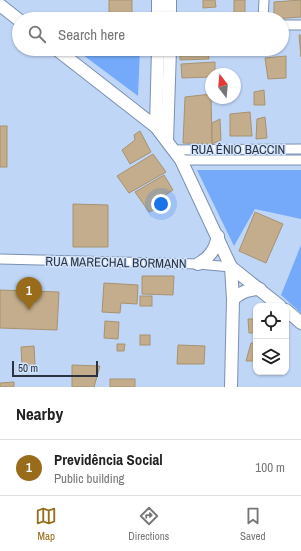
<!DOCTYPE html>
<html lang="en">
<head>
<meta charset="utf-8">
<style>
	:root { --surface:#fff; --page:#f6f6f6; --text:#222; --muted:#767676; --line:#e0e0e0; --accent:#986c1a }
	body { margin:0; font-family:"Archivo Narrow",sans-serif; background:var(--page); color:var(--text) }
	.controls { position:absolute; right:12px; bottom:12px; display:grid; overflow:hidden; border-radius:8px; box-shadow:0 1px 3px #0004 }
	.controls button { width:36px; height:36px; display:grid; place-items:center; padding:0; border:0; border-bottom:1px solid var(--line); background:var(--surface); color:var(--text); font:20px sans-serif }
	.compass { position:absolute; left:205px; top:68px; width:36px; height:36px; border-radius:50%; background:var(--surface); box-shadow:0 1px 3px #0004; rotate:344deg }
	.scale { position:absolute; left:12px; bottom:10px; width:86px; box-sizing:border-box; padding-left:4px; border:2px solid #2a333f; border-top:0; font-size:11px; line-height:14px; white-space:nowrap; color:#2a333f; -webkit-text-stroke:3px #d1e3fe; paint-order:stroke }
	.you { position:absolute; left:161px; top:204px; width:14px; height:14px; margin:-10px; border:3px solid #fff; border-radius:50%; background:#1a73e8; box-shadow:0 0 0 6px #1a73e833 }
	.badge { display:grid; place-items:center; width:26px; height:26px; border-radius:50%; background:var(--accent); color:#fff; font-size:13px; font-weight:700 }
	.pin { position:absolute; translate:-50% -33px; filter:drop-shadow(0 1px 2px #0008) }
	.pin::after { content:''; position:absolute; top:21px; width:14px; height:12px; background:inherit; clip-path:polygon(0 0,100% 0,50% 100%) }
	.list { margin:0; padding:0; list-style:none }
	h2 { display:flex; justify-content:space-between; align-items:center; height:52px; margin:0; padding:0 16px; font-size:17px }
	h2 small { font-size:13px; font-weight:400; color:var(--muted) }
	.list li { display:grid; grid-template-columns:26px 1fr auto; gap:12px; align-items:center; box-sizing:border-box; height:56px; padding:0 16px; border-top:1px solid var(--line) }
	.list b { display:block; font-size:15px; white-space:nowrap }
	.list p { margin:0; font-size:13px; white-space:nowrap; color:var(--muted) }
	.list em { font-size:13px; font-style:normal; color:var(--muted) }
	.icon { flex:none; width:22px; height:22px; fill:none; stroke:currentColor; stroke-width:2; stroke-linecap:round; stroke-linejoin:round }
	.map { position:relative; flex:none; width:301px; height:387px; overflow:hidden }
	.search { position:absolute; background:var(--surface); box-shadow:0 1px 3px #0004; left:12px; right:12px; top:12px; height:44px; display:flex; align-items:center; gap:10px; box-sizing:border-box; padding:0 14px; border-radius:22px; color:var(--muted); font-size:15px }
	.sheet { height:108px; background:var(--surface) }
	nav { display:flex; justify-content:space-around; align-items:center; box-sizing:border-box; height:56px; border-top:1px solid var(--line); background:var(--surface); font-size:11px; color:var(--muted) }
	nav a { display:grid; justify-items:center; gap:2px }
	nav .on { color:var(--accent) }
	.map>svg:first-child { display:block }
</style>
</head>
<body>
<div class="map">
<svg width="301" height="387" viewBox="0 0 301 387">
	<rect width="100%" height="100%" fill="#c0d6f7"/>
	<!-- green -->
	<g fill="#74aaf9">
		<path d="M 75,49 L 140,49 L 138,96 Z"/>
		<path d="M 197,170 L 301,170 L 301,219 L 255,209 L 234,246 Z"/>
		<path d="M 301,245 L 301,313 L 281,295 Z"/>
	</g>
	<!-- building -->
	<g fill="#c3ad8c" stroke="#a79271">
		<rect x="109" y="0" width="23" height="15"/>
		<path d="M 203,0 L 215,0 L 216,7 L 203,8 Z"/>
		<rect x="234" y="0" width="11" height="13"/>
		<path d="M 301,0 L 301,17 L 274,19 L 274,2 Z"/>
		<path d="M 299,35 L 301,35 L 301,57 Z"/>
		<path d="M 180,49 L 208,49 L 209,59 L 180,60 Z"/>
		<path d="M 286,56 L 286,78 L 268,79 L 265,58 Z"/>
		<path d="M 215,62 L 215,74 L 211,74 L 211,77 L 182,78 L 181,64 Z"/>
		<path d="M 264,90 L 265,105 L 254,105 L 254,92 Z"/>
		<path d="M 211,94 L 212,144 L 183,143 L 185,97 Z"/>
		<path d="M 250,112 L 252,136 L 230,136 L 230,114 Z"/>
		<path d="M 265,117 L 267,138 L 256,139 L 257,119 Z"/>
		<path d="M 220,119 L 221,140 L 212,144 L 212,123 Z"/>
		<rect x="0" y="126" width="7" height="41"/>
		<path d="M 140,131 L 151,152 L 130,164 L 122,150 L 135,140 L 134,135 Z"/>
		<path d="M 153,154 L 166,172 L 129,193 L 117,176 Z"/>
		<path d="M 164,175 L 173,190 L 165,195 L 168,203 L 149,212 L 135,192 Z"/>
		<path d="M 73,204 L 108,205 L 108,247 L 73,247 Z"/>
		<path d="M 255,212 L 283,224 L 266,263 L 239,251 Z"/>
		<path d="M 142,276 L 174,276 L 173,295 L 142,294 Z"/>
		<path d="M 104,283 L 138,285 L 137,304 L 121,303 L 120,313 L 102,312 Z"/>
		<path d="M 0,290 L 59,292 L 57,330 L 0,328 Z"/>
		<rect x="140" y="296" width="12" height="10"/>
		<path d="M 248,319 L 256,319 L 256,333 L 249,333 Z"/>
		<path d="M 105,321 L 119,322 L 118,339 L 104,338 Z"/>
		<rect x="140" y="335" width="10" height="10"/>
		<path d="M 251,343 L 256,343 L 256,361 L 246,361 Z"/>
		<path d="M 117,344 L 125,344 L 124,351 L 117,351 Z"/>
		<path d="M 178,345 L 205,346 L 204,364 L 177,364 Z"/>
		<path d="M 34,346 L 35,365 L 22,366 L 21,347 Z"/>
		<path d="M 72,365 L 100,366 L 94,387 L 72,387 Z"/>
		<rect x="110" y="379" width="25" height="8"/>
		<path d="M 14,382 L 14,387 L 0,387 L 0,383 Z"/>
	</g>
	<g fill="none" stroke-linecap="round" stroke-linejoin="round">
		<defs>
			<g id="minor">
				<path d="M 263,19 L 264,0"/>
				<path d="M 282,25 L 301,25"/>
				<path d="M 175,150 L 301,149"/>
				<path d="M 181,160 L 301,160"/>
				<path d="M 0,259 L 198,264 L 231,267"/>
			</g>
			<g id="tertiary">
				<path d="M 0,5 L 19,20"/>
				<path d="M 158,19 L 158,0"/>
				<path d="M 170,19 L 170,0"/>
				<path d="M 56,49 L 156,127 L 181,160 L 231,267 L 233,299 L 231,387"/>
				<path d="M 156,127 L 158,49"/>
				<path d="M 167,141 L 170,49"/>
				<path d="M 198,264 C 210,257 215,250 218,236"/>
				<path d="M 231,267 L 280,306"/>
				<path d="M 233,299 C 242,292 248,289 260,289"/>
				<path d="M 286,310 L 301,323"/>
			</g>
		</defs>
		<!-- minor casing -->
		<use href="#minor" stroke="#7b90af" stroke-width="11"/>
		<!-- tertiary casing -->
		<use href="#tertiary" stroke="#7b90af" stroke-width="14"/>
		<!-- minor -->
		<use href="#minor" stroke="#fff" stroke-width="9"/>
		<!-- tertiary -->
		<use href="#tertiary" stroke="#fff" stroke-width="12"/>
	</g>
	<g text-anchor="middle" stroke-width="3" stroke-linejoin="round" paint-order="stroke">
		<!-- street labels -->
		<g font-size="13" fill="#2a333f" stroke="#d1e3fe">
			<text x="238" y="154">RUA ÊNIO BACCIN</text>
			<text transform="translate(116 262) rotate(1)" y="5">RUA MARECHAL BORMANN</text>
		</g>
	</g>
</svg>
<div class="controls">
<button><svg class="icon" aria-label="locate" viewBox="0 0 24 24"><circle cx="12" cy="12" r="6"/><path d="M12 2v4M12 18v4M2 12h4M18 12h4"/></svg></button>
<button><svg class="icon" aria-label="layers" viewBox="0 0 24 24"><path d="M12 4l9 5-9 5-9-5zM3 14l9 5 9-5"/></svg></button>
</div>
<svg class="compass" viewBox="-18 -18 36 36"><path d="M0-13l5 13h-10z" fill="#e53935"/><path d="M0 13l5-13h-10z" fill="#767676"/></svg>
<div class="scale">50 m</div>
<div class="you"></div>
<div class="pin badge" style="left:29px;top:310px">1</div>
<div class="search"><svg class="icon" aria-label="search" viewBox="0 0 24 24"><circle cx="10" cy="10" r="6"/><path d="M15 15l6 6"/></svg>Search here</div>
</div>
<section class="sheet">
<h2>Nearby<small></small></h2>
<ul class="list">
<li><span class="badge">1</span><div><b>Previdência Social</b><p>Public building</p></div><em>100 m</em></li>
</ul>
</section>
<nav>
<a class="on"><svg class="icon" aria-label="map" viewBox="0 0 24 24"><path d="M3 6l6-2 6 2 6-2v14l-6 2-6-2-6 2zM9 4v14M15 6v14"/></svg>Map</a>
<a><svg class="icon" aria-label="directions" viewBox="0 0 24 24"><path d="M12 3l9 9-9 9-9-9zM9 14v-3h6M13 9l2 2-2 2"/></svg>Directions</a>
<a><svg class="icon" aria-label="saved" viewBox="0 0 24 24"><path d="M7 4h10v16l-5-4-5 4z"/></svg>Saved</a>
</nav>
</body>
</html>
